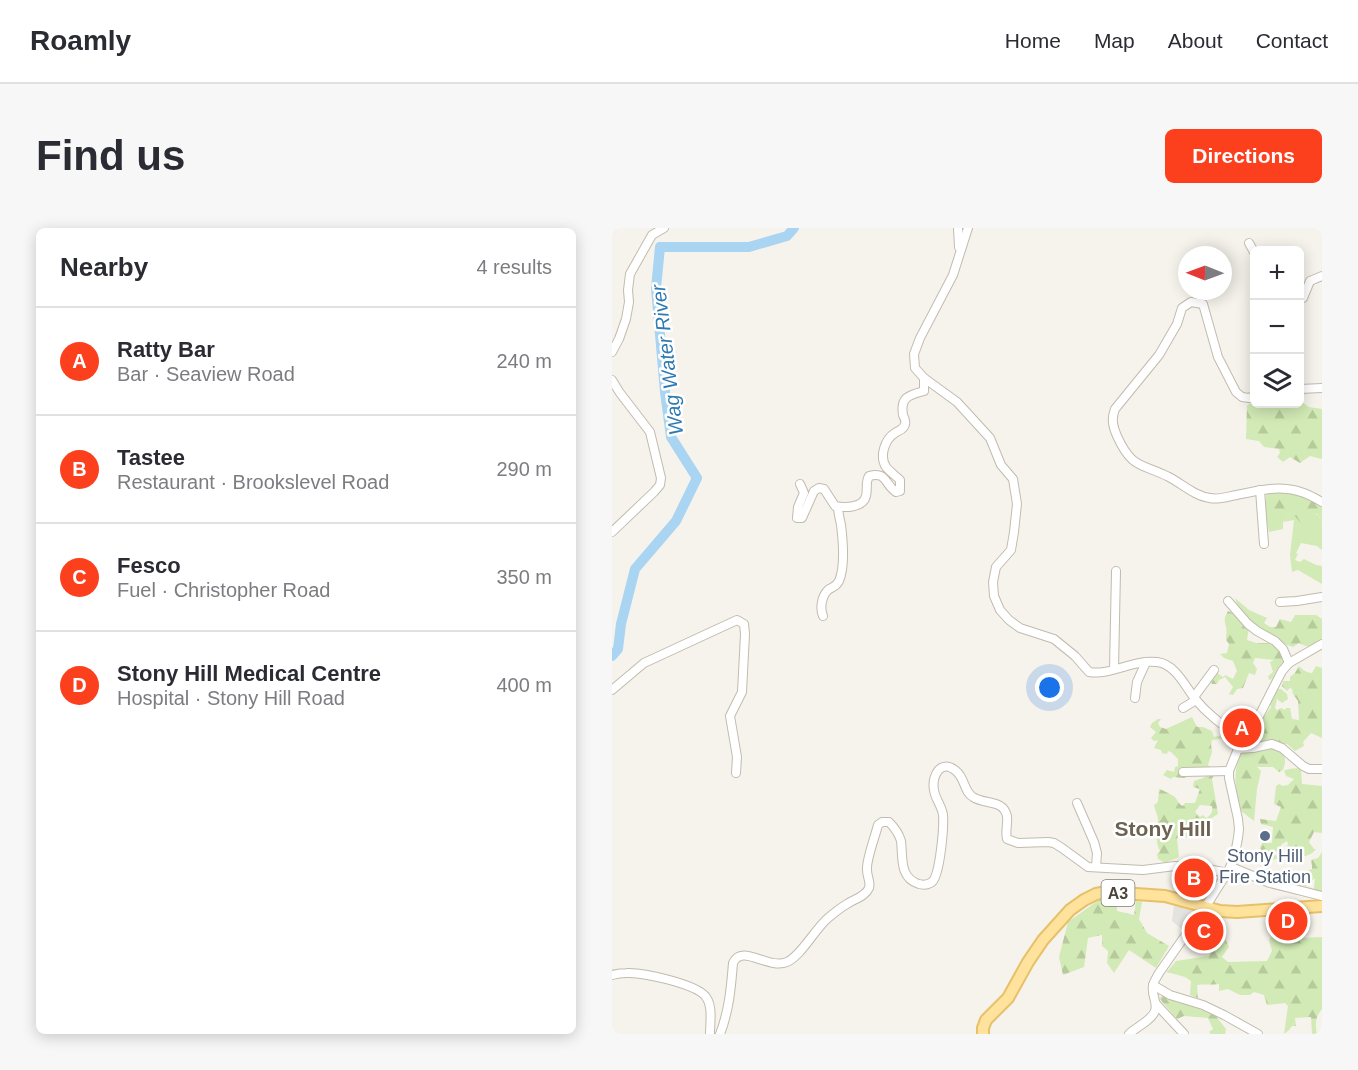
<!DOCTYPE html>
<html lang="en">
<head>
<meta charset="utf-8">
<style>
	:root { --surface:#fff; --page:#f7f7f7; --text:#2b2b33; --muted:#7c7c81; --line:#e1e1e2; --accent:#fc3f1d }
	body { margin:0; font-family:Arial,sans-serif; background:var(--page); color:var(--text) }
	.controls { position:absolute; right:18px; top:18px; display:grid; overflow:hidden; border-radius:9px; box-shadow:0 3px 15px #0003 }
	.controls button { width:54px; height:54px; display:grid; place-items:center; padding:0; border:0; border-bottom:2px solid var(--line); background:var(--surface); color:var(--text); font:30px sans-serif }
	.compass { position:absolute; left:566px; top:18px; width:54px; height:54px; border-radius:50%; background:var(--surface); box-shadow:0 3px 15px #0003; rotate:271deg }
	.you { position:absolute; left:438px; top:460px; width:21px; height:21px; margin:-15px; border:4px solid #fff; border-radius:50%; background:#1a73e8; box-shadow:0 0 0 9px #1a73e833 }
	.badge { display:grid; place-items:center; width:39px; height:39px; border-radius:50%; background:var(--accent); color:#fff; font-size:20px; font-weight:700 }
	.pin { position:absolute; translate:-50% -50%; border:3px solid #fff; box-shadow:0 2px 6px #0006 }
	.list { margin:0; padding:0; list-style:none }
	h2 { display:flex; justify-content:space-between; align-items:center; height:78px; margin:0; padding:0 24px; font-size:26px }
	h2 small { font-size:20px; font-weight:400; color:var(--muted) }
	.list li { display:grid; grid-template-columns:39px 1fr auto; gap:18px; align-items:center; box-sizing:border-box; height:108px; padding:0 24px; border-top:2px solid var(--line) }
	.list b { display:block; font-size:22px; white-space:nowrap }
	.list p { margin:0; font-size:20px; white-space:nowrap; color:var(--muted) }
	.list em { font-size:20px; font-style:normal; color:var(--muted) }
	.icon { flex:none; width:33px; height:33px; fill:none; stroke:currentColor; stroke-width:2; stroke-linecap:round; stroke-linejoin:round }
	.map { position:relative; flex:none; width:710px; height:806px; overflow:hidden; border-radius:9px }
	header { display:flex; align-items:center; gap:36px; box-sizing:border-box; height:84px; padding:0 30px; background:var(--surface); border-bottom:2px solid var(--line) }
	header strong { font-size:28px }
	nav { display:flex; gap:33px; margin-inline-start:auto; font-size:21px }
	.intro { display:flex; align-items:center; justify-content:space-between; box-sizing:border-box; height:144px; padding:0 36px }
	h1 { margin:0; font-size:42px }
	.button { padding:15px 27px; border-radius:9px; background:var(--accent); color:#fff; font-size:21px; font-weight:700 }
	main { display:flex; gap:36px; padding:0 36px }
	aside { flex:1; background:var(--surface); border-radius:9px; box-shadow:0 3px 15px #0003 }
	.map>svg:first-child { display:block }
</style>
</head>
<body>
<header>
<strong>Roamly</strong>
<nav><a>Home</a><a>Map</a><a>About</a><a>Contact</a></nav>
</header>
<div class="intro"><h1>Find us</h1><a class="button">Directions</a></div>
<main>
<aside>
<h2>Nearby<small>4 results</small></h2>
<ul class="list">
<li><span class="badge">A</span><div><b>Ratty Bar</b><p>Bar · Seaview Road</p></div><em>240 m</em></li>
<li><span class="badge">B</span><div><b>Tastee</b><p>Restaurant · Brookslevel Road</p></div><em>290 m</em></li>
<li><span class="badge">C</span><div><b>Fesco</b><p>Fuel · Christopher Road</p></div><em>350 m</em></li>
<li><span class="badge">D</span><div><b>Stony Hill Medical Centre</b><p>Hospital · Stony Hill Road</p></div><em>400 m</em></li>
</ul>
</aside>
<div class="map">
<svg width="710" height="806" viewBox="0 0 710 806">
	<defs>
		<pattern id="forest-firs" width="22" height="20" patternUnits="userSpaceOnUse" patternTransform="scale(1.5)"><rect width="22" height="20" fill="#d2eab5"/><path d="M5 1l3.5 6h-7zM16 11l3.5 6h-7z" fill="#b6ca9c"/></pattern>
	</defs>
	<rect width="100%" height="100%" fill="#f6f3ec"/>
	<!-- grass -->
	<path fill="#d2eab5" d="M 679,284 L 707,287 L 710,296 L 710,322 L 705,318 L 689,315 L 684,325 L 686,326 L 683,332 L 688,334 L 692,331 L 704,337 L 710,338 L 710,356 L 686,342 L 680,344 L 678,327 L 682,292 L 671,294 Z"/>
	<!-- forest -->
	<g fill="url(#forest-firs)" fill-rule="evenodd">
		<path d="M 694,162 L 690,174 L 697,179 L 710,181 L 710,231 L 698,228 L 688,235 L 678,229 L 671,234 L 665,229 L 668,225 L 667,221 L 652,219 L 647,213 L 634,211 L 635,177 L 642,174 L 642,176 L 688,176 L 688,163 Z"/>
		<path d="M 670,264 L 687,266 L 710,278 L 710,296 L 707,287 L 705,286 L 689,295 L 679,284 L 671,294 L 671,301 L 657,304 C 655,291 651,278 655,265 Z"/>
		<path d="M 623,370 L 637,382 L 655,390 L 652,395 L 658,399 L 664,399 L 668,391 L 679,394 L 683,387 L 704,387 L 710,391 L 710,412 C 700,418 698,421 687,415 L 681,419 C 670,416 668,412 660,407 C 643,396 629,391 623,370 Z"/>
		<path d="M 616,383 L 628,389 L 637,400 L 635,412 L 644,415 L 663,415 L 675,431 L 666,440 L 660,451 L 657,452 L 656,448 L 661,444 L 658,434 L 662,432 L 643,430 L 641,435 L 645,441 L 643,447 L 637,445 L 631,460 L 625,461 L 621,467 L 617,466 L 621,459 L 613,449 L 607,452 L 605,456 L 600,456 L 598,453 L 605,445 L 611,449 L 613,447 L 621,451 L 625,443 L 621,433 L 612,430 L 608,426 L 615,425 L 617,416 L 614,412 C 614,408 615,403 614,399 C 612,391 612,390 616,383 Z"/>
		<path d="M 687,438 C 691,442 695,445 700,445 L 704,438 L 710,440 L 710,510 L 699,505 L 691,514 L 692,518 L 683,523 L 675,516 L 632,518 L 635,513 L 642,516 L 651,508 L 642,503 L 659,479 L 657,474 L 666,461 L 669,461 L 675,466 L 676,471 L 670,475 L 665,471 L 663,480 L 665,482 L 669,480 L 673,482 L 674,480 L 678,480 L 680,491 L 687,492 L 686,473 L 681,466 L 680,461 L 678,460 L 675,463 L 670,458 L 671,453 L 678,453 L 678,449 L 683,445 Z"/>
		<path d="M 580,489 L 585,499 L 591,499 L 600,503 L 602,509 L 615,506 L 622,509 L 623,513 L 618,514 L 614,510 L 600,512 L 599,516 L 600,524 L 596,537 L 600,540 L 572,550 L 561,549 L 559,551 L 551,547 L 555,542 L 562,544 L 563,539 L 566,538 L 566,531 L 559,524 L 556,523 L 555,526 L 550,525 L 549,522 L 542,520 L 546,512 L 542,513 L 539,510 L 544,504 L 538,499 L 540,495 L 546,491 L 549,491 L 546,495 L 548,499 L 554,501 Z"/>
		<path d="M 659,518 C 672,523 676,528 671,542 L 667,544 L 661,539 L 645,539 L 649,543 L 645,561 L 642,593 L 629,583 C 624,559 619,548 630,523 Z"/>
		<path d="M 687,538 L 689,541 L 690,556 L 710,558 L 710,605 L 702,604 L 697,614 L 702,621 L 704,621 C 697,631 686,628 675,627 L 673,622 L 676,616 L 675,613 L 670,616 L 666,623 L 661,624 L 666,630 L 659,633 L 654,633 L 648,620 L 650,615 L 660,615 L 661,599 L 649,596 L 648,591 L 664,593 L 669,579 L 662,576 L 664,558 L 667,556 L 671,558 L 676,557 L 682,551 L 674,548 L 672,543 C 677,540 681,541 687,540 Z"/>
		<path d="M 601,543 L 603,545 L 600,551 L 606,586 L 593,594 L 595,596 L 595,608 L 565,610 L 567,629 L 553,635 L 546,631 L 545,626 L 548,623 C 542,611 546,604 546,592 C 546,588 543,582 542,577 L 546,574 L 547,561 L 548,561 C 553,564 559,566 563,569 C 566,573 566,576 571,578 L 573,575 L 583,575 L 588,561 L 581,559 L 582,553 L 591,550 ZM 588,577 L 600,578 C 601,583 600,587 594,590 L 591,587 L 588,589 L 583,584 Z"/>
		<path d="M 710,624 L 710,666 L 704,665 L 702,660 L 703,650 L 700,653 L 695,652 L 694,658 L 687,659 L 683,643 L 687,643 L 688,647 L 694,646 L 695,643 L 700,641 L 700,638 L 699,632 L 706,630 Z"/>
		<path d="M 491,669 L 505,670 L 505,683 L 522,687 L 524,673 L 530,674 L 527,691 L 535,705 L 557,718 L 544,740 L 517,722 L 502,745 L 495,735 L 496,723 L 490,718 L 490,707 L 476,710 L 472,739 L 451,747 L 447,729 L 456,694 Z"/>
		<path d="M 661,704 L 686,710 L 710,709 L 710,781 C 703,789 703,797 705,806 L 700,806 L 699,789 L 683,790 L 684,798 L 680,798 L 677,802 L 672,806 L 676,778 L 673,775 L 655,777 L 652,767 L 642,764 L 638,767 L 628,767 L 616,761 L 607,763 L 607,756 C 600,757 593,756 585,757 L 586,770 L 578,767 L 579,753 L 573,749 L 555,744 L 564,733 L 596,728 L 613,710 L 617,719 L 610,729 L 616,734 L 655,733 L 660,723 L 657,712 Z"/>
		<path d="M 552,767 L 603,787 L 614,801 L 613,806 L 599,806 L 597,804 L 601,801 L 596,790 L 572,788 L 565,791 L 547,770 Z"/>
	</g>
	<!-- parking -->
	<g fill="#e5e3e0">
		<path d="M 598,646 L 609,648 L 595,670 L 576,665 L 576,658 L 595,662 Z"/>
		<path d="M 562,677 L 585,684 L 572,703 L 560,693 Z"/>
	</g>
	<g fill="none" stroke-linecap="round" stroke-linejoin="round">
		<!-- river -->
		<path stroke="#a9d4f2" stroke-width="10" d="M 0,428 L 6,421 L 9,396 L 23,341 L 64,293 L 85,250 L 59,209 L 53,164 L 44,60 L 48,19 L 137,19 L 175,8 L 182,0"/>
		<defs>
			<g id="minor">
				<path d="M 346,0 L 347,19"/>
				<path d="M 356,0 L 341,47 L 308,110 L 302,126 L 303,140 L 312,150 L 345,174 L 378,210 L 389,237 L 401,251 L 405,276 L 402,304 L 399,322 L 384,339 L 381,354 L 382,368 L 388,382 L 397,392 L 408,400 L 442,411 L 463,428 L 477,444 C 499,448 521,431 545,434 C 564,436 574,460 584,472 C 589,478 595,484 601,489 C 610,497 621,504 631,511"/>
				<path d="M 637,15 L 642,24"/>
				<path d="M 688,71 L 691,70 L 698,53 L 710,48"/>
				<path d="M 0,124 L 7,111 L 14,91 L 17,74 L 16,62 L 18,46 L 40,7 L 52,0"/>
				<path d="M 0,152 L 8,165 L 38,204 L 49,250 L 48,257 L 42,264 L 0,304"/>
				<path d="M 688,161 L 710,160"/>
				<path d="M 642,168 L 637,170 L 630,169 L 624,164 L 606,129 L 591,76 L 579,74 L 570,80 L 565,96 L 547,127 L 503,181 C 499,191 501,199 505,208 C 520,241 529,235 557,249 C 570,256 583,268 598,270 C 607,272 617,268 625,267 C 647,262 667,257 689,264 C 696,266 703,270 710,274"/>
				<path d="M 188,256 L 192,265 L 186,279 L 185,290 L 190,290 L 202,263 L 207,260 L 212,261 L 223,278 C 233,280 251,280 254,268 C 256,260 253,255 257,248 C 275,243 272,256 284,264 L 288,263 L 288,252 C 284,248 277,243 274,239 C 267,228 273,211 283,205 C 287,202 292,202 293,196 C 294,194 292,189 291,187 C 288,169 297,167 312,163 L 312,150"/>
				<path d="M 648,262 L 652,316"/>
				<path d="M 616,373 L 636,396 L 645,403 L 663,413 L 671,421 L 677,435"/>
				<path d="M 668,374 L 685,373 L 710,369"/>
				<path d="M 211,388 C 208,381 209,369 216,362 C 220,359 224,359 227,353 C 233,339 231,313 229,297 C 228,291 226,285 226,279"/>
				<path d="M 502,441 L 504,343"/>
				<path d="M 0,462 L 32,435 L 125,392 L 132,396 L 133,406 L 130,464 L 118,488 L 125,529 L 124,545"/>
				<path d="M 582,469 L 602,442"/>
				<path d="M 523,470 L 525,454 L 534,434"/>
				<path d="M 571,480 L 584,472"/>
				<path d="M 626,521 L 641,520 L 660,516 L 670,520 L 691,538 L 697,541 L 710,541"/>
				<path d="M 571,544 L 617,543"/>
				<path d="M 465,575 L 482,614 L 485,625 L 484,639"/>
				<path d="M 619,639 L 658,655 L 710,668"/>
				<path d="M 0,747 C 4,746 9,745 14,745 C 30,744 85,756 94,769 C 101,779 98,794 98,806"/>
				<path d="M 541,757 L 558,767 L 591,777 L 612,787 L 646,806"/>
				<path d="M 544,776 L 572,806"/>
				<path d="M 108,806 C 117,783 119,760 121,735 C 130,715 156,742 175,734 C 189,728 203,701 216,690 C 222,685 228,680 235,676 C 242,671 253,669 257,660 C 259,654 255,649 255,642 C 254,632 263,609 266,597 L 270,594 L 277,594 C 282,599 287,606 289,613 C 291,629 287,650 307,656 C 311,657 316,657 320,654 C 328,647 332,599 331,587 C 330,578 323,571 322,562 C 319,547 330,530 344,543 C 353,550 352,564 361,569 C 373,577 391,571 395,588 C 396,596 393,604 395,611 L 406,615 L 436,614 L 442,615 L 450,620 L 476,639 L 531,642 L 563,638 L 587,639 L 615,645"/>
				<path d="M 517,806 C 524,799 539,793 543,783 C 546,774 539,767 541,758 C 541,754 545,749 547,745 L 594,678 L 615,645 L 622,631 L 626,610 L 627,601 L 626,591 L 617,550 L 617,543 L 626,521 L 645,492 L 670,443 L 677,435 L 710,416"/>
			</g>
			<path id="major" d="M 371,806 L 371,800 L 374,792 L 396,770 L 416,734 L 431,712 L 458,682 L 472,672 L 484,666 L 495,664 L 553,668 L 608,683 L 625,684 L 710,678"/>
		</defs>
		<!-- minor casing -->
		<use href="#minor" stroke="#c2bbae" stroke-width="10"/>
		<!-- major casing -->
		<use href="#major" stroke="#e6c16a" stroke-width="14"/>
		<!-- minor -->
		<use href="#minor" stroke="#fff" stroke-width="8"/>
		<!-- major -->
		<use href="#major" stroke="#ffe39c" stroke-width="10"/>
	</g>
	<!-- markers -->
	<circle fill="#5c6f8a" stroke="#fff" stroke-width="2" cx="653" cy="608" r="6"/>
	<g text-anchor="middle" stroke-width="5" stroke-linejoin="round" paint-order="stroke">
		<!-- shield labels -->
		<rect fill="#fff" stroke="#817c74" stroke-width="1.5" x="489.5" y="652" width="33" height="26" rx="4.5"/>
		<g font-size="16" font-weight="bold" fill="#4b4439">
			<text x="506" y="671">A3</text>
		</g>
		<!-- service labels -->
		<g font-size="18" fill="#4e5e75" stroke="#fff">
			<text x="653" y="634">Stony Hill<tspan x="653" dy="21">Fire Station</tspan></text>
		</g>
		<!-- water labels -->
		<g font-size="20" font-style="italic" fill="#2e7ab2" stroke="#fff">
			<text transform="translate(55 132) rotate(-97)" y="7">Wag Water River</text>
		</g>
		<!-- quarter labels -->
		<g font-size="21" font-weight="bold" fill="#6e6250" stroke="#fff">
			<text x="551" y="608">Stony Hill</text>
		</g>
	</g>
</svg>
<div class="controls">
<button>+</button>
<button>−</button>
<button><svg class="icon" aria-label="layers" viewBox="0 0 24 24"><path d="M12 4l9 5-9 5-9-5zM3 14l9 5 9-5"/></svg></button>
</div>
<svg class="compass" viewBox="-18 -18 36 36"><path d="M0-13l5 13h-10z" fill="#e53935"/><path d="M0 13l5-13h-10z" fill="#7c7c81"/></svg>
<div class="you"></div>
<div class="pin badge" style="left:630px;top:500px">A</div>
<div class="pin badge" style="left:582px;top:650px">B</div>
<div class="pin badge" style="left:592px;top:703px">C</div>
<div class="pin badge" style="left:676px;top:693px">D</div>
</div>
</main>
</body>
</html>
